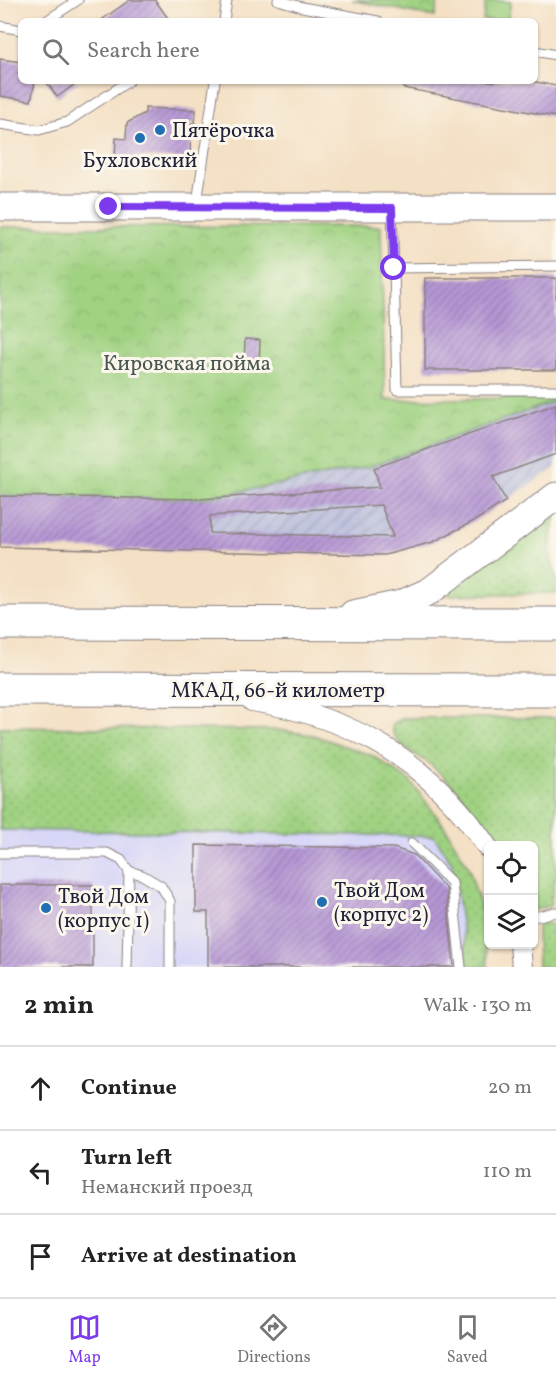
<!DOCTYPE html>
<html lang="en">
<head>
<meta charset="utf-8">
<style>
	:root { --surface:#fff; --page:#f2f2f2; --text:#222; --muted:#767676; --line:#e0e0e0; --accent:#7c3aed }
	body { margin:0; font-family:Vollkorn,serif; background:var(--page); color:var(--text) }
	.controls { position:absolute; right:18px; bottom:18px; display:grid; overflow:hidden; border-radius:9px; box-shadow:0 2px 4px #0004 }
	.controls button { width:54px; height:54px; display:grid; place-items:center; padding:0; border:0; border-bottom:2px solid var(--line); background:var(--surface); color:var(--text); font:30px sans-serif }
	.stop { position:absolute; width:18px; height:18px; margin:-14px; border:4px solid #7c3aed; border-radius:50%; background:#fff }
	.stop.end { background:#7c3aed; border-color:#fff; box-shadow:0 2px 6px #0008 }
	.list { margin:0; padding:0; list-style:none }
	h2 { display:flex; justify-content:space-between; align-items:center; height:78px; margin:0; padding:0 24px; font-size:26px }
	h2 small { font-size:20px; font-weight:400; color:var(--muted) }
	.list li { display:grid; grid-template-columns:39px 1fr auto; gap:18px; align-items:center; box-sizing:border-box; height:84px; padding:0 24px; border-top:2px solid var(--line) }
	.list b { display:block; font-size:22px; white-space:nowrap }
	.list p { margin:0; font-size:20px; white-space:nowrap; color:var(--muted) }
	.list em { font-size:20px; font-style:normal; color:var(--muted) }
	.icon { flex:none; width:33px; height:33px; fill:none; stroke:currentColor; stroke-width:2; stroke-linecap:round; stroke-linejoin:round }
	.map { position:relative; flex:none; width:556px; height:967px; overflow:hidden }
	.search { position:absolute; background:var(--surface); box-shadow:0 2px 4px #0004; left:18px; right:18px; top:18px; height:66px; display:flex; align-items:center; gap:15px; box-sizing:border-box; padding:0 21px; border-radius:9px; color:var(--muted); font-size:22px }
	.sheet { height:330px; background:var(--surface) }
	nav { display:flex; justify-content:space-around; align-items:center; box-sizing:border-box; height:84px; border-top:2px solid var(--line); background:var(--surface); font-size:16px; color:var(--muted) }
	nav a { display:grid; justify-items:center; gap:3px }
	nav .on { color:var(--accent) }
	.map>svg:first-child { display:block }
</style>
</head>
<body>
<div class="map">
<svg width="556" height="967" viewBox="0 0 556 967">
	<defs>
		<pattern id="industrial-furrows" width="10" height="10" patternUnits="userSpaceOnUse" patternTransform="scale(1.5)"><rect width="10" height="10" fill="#bfc2dd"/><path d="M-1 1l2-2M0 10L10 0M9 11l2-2" fill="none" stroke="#a4a6bf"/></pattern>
		<pattern id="grass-dots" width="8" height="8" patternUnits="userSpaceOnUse" patternTransform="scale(1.5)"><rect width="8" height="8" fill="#a0d282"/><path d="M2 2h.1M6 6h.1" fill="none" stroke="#8ab471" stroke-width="1.8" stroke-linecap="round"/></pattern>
		<pattern id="park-crowns" width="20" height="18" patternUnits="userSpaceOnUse" patternTransform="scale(1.5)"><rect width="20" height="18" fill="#a0d282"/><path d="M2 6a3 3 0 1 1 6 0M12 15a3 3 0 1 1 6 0" fill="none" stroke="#8ab471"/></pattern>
		<pattern id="building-hatch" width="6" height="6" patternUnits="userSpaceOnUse" patternTransform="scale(1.5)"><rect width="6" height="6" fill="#b697d5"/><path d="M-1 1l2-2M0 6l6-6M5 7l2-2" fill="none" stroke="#947bae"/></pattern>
	</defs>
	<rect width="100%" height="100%" fill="#fbf7ec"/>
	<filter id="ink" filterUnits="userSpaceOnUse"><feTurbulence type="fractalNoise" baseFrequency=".0167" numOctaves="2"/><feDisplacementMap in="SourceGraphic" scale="12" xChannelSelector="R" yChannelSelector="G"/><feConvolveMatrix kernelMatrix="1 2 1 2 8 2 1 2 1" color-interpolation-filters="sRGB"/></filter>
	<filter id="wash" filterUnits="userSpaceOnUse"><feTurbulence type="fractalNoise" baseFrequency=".008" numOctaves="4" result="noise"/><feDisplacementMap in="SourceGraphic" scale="24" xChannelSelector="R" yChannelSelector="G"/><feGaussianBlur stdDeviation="1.35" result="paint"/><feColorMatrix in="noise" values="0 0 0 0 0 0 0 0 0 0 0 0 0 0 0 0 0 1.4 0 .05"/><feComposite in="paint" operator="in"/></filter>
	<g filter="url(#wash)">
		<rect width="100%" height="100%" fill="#f4e0c4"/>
		<!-- built -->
		<path fill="#d8d7f8" d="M 445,827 L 468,866 L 482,911 L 488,967 L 0,967 L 0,830 L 434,836 Z"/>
		<!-- industrial -->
		<path fill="url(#industrial-furrows)" d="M 556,401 L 556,467 L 506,501 L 415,547 L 385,555 L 0,547 L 0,496 L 368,467 Z"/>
		<!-- grass -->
		<g fill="url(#grass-dots)" stroke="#617a5e" stroke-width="1.5">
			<path d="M 556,508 C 556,523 550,535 550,550 C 550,561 555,569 556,579 C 556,583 556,589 556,593 L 441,595 Z"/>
			<path d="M 404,718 L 556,718 L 556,876 L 550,906 L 534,910 L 534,846 L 500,845 C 480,817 458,788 431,765 C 417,754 390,744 392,724 Z"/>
			<path d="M 0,727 L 278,730 L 313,735 L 373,756 L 410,781 L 445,827 L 468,866 L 482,911 L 488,967 L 468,967 L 452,863 L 434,836 L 0,830 Z"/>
			<path d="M 543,922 L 551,924 L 552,929 L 554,967 L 538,967 L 537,930 L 538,925 Z"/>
		</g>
		<!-- park -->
		<g fill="url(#park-crowns)" stroke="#617a5e" stroke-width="1.5">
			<path d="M 352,0 L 438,0 L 435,17 Z"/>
			<path d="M 486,0 L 511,2 L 507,21 L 483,20 Z"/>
			<path d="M 381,226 L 385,400 L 536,398 L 556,399 L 556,401 L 368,467 L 200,499 L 0,496 L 0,227 Z"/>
		</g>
		<g id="blocks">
			<!-- building -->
			<g fill="url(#building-hatch)" fill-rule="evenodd">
				<path d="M 130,0 L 155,0 L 170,21 L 100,21 Z"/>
				<path d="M 0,59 L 21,62 L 21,81 L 35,81 L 31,101 L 0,96 Z"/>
				<path d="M 46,81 L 79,81 L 57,97 Z"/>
				<path d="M 403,81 L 531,81 L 556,86 L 556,117 L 403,88 Z"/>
				<path d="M 145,108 L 196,110 L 195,123 L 191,123 L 190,159 L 115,156 L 116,138 L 126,139 L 127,123 L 145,113 Z"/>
				<rect x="425" y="278" width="131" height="92"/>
				<path d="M 245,339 L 260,340 L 259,368 L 244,368 Z"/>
				<path d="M 556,404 L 556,454 L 493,477 L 506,501 L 476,520 L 433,542 L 385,555 L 0,547 L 0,496 L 200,499 L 380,487 L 374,468 ZM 381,505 L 393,537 L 210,533 L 210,516 Z"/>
				<path d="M 196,845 L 394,848 L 414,855 L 446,889 L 454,967 L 208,967 L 208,912 L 196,912 Z"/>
				<rect x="0" y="885" width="93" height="82"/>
			</g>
		</g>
	</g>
	<g filter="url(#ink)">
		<use href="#blocks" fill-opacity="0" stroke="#8b8180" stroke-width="1.5"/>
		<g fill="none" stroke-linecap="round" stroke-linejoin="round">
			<defs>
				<g id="lane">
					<path d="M 278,0 L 302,7 L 378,21"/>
					<path d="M 46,21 L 78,0"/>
					<path d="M 224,21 L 227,0"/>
					<path d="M 0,26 L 21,30"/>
					<path d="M 535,51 L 556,55"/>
					<path d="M 0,124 L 39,130 L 67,122 L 129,81"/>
					<path d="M 197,203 L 215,81"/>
					<path d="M 392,210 L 394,268"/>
					<path d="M 556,266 L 394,268 L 397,390 L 556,390"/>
					<path d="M 412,843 L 452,883 L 461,967"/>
					<path d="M 0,853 L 107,853 L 121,860 L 129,871 L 142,875 L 161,886 L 170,901 L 170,967"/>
					<path d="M 534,917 L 556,912"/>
					<path d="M 127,967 L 129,871"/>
				</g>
				<g id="street">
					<path d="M 252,701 C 355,717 430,762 488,848"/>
					<path d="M 520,944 L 522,967"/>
				</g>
				<g id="secondary">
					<path d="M 0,207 L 556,207"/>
					<path d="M 353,614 L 401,604 L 430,591 L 556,496"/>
				</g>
				<g id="highway">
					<path d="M 0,623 L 556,624"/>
					<path d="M 0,689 L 556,690"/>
				</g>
			</defs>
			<!-- lane casing -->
			<use href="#lane" stroke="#8b8180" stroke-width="11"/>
			<!-- street casing -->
			<use href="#street" stroke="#8b8180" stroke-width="22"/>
			<!-- secondary casing -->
			<use href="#secondary" stroke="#8b8180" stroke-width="29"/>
			<!-- highway casing -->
			<use href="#highway" stroke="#8b8180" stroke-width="35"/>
			<!-- lane -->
			<use href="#lane" stroke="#fff" stroke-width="9"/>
			<!-- street -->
			<use href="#street" stroke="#fff" stroke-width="20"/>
			<!-- secondary -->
			<use href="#secondary" stroke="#fff" stroke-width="27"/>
			<!-- highway -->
			<use href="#highway" stroke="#fff" stroke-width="33"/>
		</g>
	</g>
	<g fill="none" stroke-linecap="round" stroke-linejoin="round" filter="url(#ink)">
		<!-- route -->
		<path stroke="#7c3aed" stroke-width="8" d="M 109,207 L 392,208 L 394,268"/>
	</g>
	<!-- markers -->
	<g fill="#1f6fb2" stroke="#fbf7ec" stroke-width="2">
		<circle cx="160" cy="130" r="6"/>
		<circle cx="140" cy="138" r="6"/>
		<circle cx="322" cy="902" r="6"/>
		<circle cx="46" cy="908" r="6"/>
	</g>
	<g text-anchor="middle" stroke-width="6" stroke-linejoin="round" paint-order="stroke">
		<!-- poi labels -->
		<g font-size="21" fill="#22223b" stroke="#fbf7ec" text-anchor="start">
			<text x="172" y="137">Пятёрочка</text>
			<text x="140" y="167" text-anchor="middle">Бухловский</text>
			<text x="334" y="897">Твой Дом<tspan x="334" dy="24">(корпус 2)</tspan></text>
			<text x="58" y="903">Твой Дом<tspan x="58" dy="24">(корпус 1)</tspan></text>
		</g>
		<!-- park labels -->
		<g font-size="21" fill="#485750" stroke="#fbf7ec">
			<text x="187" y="370">Кировская пойма</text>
		</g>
		<!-- street labels -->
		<g font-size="21" fill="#22223b" stroke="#fbf7ec">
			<text x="278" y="697">МКАД, 66-й километр</text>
		</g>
	</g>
</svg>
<div class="controls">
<button><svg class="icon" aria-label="locate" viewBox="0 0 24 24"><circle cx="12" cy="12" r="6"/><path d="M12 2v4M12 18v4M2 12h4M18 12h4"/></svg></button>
<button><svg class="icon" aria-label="layers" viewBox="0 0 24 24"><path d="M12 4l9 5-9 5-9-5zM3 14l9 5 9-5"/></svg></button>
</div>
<div class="stop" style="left:394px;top:268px"></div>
<div class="stop end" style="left:109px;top:207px"></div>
<div class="search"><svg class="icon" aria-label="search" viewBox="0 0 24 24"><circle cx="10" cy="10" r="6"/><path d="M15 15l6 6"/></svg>Search here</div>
</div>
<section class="sheet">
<h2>2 min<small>Walk · 130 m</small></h2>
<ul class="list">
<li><svg class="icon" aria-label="ahead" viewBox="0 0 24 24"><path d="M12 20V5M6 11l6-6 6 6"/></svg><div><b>Continue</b></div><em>20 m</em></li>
<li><svg class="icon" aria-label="left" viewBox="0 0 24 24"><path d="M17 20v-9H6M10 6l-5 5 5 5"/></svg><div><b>Turn left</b><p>Неманский проезд</p></div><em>110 m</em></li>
<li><svg class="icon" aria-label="arrive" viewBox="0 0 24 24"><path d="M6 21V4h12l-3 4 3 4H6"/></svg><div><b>Arrive at destination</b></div></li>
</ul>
</section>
<nav>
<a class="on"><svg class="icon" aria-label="map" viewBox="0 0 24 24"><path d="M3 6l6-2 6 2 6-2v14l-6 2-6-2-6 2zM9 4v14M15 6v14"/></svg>Map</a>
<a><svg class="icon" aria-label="directions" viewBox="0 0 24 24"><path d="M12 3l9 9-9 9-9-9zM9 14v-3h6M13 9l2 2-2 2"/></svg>Directions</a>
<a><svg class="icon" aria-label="saved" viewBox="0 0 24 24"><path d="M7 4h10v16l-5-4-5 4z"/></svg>Saved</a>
</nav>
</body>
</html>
